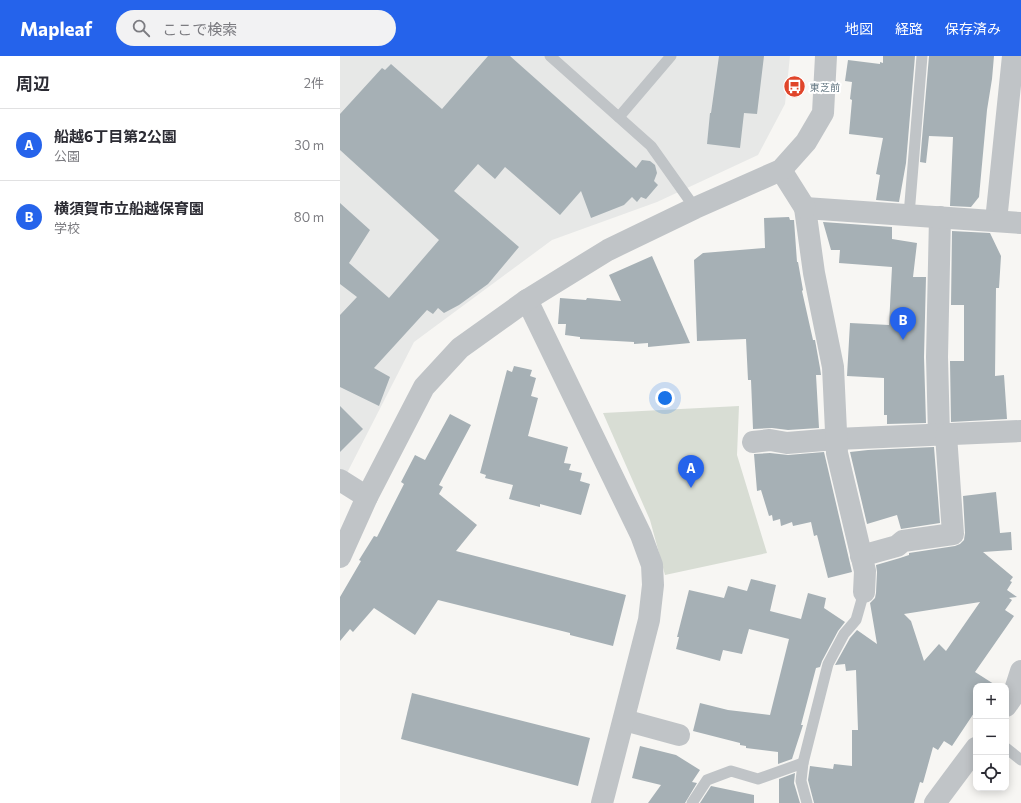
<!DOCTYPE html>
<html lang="ja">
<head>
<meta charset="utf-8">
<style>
	:root { --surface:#fff; --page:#f2f2f3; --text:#2b2b33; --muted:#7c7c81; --line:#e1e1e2; --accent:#2563eb }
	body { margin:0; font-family:Commissioner,"Noto Sans JP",sans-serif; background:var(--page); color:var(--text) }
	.controls { position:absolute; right:12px; bottom:12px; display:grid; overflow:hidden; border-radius:8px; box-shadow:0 2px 10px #0003 }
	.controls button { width:36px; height:36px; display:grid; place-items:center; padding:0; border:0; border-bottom:1px solid var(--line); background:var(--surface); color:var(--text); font:20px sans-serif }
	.you { position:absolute; left:325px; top:342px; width:14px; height:14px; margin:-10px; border:3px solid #fff; border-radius:50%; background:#1a73e8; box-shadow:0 0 0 6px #1a73e833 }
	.badge { display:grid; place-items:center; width:26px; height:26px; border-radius:50%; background:var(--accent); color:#fff; font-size:13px; font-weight:700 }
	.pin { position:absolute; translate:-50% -33px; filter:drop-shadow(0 1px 2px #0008) }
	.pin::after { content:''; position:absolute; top:21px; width:14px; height:12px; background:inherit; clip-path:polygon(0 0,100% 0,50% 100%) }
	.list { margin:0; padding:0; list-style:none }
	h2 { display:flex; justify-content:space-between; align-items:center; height:52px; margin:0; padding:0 16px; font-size:17px }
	h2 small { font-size:13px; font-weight:400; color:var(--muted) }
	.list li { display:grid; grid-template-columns:26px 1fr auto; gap:12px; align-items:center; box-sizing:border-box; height:72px; padding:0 16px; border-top:1px solid var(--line) }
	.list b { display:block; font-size:15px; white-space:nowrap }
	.list p { margin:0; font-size:13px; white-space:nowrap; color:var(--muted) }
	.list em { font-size:13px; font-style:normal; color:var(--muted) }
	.icon { flex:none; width:22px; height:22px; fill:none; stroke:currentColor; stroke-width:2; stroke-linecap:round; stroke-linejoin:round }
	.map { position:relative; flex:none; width:681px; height:747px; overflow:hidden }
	header { display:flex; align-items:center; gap:24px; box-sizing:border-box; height:56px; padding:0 20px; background:var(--accent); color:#fff }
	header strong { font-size:19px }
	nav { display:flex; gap:22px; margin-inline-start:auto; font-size:14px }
	.search { width:280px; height:36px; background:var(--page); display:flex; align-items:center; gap:10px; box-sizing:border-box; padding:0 14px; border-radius:22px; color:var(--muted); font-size:15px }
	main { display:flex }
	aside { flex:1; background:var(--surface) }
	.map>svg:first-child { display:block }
</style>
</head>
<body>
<header>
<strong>Mapleaf</strong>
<div class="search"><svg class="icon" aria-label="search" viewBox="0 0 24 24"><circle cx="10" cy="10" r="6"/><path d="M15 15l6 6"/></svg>ここで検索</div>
<nav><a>地図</a><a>経路</a><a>保存済み</a></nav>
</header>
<main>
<aside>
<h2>周辺<small>2件</small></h2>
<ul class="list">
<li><span class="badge">A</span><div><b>船越6丁目第2公園</b><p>公園</p></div><em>30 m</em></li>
<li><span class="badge">B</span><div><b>横須賀市立船越保育園</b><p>学校</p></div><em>80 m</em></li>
</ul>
</aside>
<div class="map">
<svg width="681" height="747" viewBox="0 0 681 747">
	<rect width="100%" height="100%" fill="#f7f6f3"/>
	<!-- built -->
	<path fill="#e7e8e7" d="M 0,0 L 450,0 L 445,48 L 418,99 L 317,146 L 212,184 L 74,286 L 7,417 L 0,413 Z"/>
	<!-- green -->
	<path fill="#d8ddd4" d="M 399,350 L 397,399 L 427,497 L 325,519 L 310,464 L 263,357 Z"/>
	<!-- building -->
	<g fill="#a6b0b5" fill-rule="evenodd">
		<path d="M 148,0 L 170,0 L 296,112 L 302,104 L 310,105 L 315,109 L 317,117 L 314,125 L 318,129 L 306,143 L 301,141 L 297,146 L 292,141 L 284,149 L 251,162 L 241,135 L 220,159 L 165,111 L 155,123 L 138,108 L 114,135 L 179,191 L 148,228 L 119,249 L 104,257 L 98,252 L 93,258 L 87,254 L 34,312 L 50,321 L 39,350 L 0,331 L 0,259 L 17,241 L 0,228 L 0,147 L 30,174 L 9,207 L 49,242 L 99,184 L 0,94 L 0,58 L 42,12 L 45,14 L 51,8 L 102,53 Z"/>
		<path d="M 379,0 L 424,0 L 417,58 L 404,57 L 400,92 L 367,88 L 370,57 L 371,57 Z"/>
		<path d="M 543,0 L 575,0 L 566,107 L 559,146 L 536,144 L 540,119 L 536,118 L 543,82 L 509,78 L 512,44 L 510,43 L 512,26 L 505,25 L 508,4 L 540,8 L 540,6 L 543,7 Z"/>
		<path d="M 589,0 L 654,0 L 652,23 L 647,54 L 639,141 L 631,151 L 610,150 L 613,81 L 589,80 L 586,107 L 580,106 Z"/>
		<path d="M 449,161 L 450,164 L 454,164 L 457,206 L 458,206 L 463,234 L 462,235 L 473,284 L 475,284 L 480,312 L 481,319 L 476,319 L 479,372 L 448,374 L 432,372 L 413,373 L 411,324 L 408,324 L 406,283 L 357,285 L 354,204 L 363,197 L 425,192 L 424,162 Z"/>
		<path d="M 483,166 L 552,171 L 552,183 L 577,187 L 573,221 L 586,221 L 584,301 L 586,367 L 547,368 L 547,359 L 544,359 L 544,322 L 507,320 L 510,267 L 549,269 L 552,211 L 499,207 L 500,194 L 491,194 Z"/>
		<path d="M 612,175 L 650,177 L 661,200 L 659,232 L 656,232 L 655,320 L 664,319 L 667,363 L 611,366 L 610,305 L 624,305 L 624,249 L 611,249 Z"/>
		<path d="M 312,200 L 350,287 L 308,291 L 308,287 L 294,288 L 294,286 L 240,283 L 240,281 L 225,279 L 226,268 L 218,268 L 220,242 L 246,244 L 247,242 L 281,245 L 269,219 Z"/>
		<path d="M 174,310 L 192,314 L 190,320 L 196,322 L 191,340 L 198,342 L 188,380 L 228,391 L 224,407 L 231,408 L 229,414 L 242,417 L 240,425 L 250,428 L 241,459 L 200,448 L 200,451 L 169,443 L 173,429 L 145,422 L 146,419 L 140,417 L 167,314 L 172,316 Z"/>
		<path d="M 0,350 L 23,373 L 0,396 Z"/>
		<path d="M 110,358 L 131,369 L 99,429 L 103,431 L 99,438 L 137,469 L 116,495 L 286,539 L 273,590 L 230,579 L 230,577 L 98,544 L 75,579 L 34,552 L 13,576 L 10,573 L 0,585 L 0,541 L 21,505 L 19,504 L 34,480 L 37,481 L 64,428 L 61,426 L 75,399 L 85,404 Z"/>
		<path d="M 594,391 L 600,467 L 561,473 L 557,459 L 527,468 L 510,396 L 528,394 Z"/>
		<path d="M 484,396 L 512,516 L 488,522 L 477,479 L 474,480 L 471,466 L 453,470 L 452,466 L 441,470 L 440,463 L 433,465 L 432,459 L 429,460 L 421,434 L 417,435 L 414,398 L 430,397 L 448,399 Z"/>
		<path d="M 656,436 L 660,477 L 671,476 L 672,494 L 643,496 L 673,521 L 670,525 L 672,526 L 667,534 L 677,541 L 669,542 L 672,544 L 665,554 L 674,560 L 635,616 L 657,630 L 636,630 L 636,654 L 612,690 L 604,685 L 598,694 L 593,691 L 583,727 L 580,726 L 574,747 L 474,747 L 468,724 L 470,710 L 493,713 L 494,708 L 512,710 L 512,674 L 518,674 L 516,614 L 506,615 L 505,608 L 495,609 L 510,582 L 517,574 L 537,588 L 530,547 L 535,542 L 536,537 L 537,516 L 536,509 L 560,502 L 569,499 L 569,497 L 615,490 L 620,488 L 624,484 L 625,477 L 623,440 ZM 640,546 L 606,595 L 599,588 L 584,605 L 571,565 L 564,558 Z"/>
		<path d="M 411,523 L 436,529 L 430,555 L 461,563 L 468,537 L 486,542 L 484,552 L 505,566 L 498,575 L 482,605 L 480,611 L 476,612 L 461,669 L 463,669 L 452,703 L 438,708 L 438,696 L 406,692 L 406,690 L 400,689 L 400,687 L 353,675 L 360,647 L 388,654 L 430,659 L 449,583 L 409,573 L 402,598 L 383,594 L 380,605 L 336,593 L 339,581 L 337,581 L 349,534 L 384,542 L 388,530 L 407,535 Z"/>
		<path d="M 72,637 L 250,682 L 238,730 L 61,683 Z"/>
		<path d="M 300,690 L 336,699 L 360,714 L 352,726 L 357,727 L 345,747 L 308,747 L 321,729 L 292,722 Z"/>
		<path d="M 455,717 L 454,727 L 460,747 L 439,747 L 439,723 Z"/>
		<path d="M 371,730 L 414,739 L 414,747 L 360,747 Z"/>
	</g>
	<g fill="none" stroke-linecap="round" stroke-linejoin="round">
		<!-- service -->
		<g stroke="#c0c4c7" stroke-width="11">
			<path d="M 210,0 L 311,90 L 355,152"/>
			<path d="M 279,61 L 331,0"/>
			<path d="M 569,159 L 582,0"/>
			<path d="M 666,692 L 681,704"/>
			<path d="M 352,747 L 367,724 L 391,715 L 418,723 L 463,707"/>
			<path d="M 467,747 L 461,725 L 463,707 L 488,608 L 504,578 L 516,564 L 524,536"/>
		</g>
		<!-- minor -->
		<g stroke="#c0c4c7" stroke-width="22">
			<path d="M 656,165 L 673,0"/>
			<path d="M 599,379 L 597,301 L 600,161"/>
			<path d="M 413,386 L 430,384 L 447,387 L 496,383 L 681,375"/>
			<path d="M 521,500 L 557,490 L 563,485 L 613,478 L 606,379"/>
			<path d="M 524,536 L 525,515 L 497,397 L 493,311 L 474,217 L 465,152 L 681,167"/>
			<path d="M 666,650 L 673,640 L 681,615"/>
			<path d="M 284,664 L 339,679"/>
			<path d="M 595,747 L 636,692"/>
		</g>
		<!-- tertiary -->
		<g stroke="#c0c4c7" stroke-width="22">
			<path d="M 441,114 L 465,152"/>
			<path d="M 187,244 L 301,479 L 312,509 L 313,529 L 309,564 L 262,747"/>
			<path d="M 0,424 L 27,441"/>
			<path d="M 0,501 L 27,441 L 84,331 L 120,292 L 187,244 L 268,194 L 355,152 L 441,114 L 466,86 L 483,57 L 486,0"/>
		</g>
	</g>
	<!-- icons -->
	<defs>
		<symbol id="bus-disc" viewBox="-11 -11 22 22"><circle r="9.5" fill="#e0452a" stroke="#fff"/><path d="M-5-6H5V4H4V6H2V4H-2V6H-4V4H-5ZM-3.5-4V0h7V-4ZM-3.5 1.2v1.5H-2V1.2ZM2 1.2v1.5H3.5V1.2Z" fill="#fff"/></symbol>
	</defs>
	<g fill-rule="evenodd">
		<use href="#bus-disc" x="442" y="18" width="25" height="25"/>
	</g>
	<g text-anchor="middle" stroke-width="4" stroke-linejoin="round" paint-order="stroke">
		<!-- poi labels -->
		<g font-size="10" fill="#667984" stroke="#fff" text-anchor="start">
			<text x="470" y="35">東芝前</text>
		</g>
	</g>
</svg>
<div class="controls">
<button>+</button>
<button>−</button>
<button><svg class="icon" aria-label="locate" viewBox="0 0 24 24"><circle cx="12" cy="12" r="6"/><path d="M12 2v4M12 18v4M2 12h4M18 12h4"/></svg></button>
</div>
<div class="you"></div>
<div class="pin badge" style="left:351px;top:432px">A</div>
<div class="pin badge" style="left:563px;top:284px">B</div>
</div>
</main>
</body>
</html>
